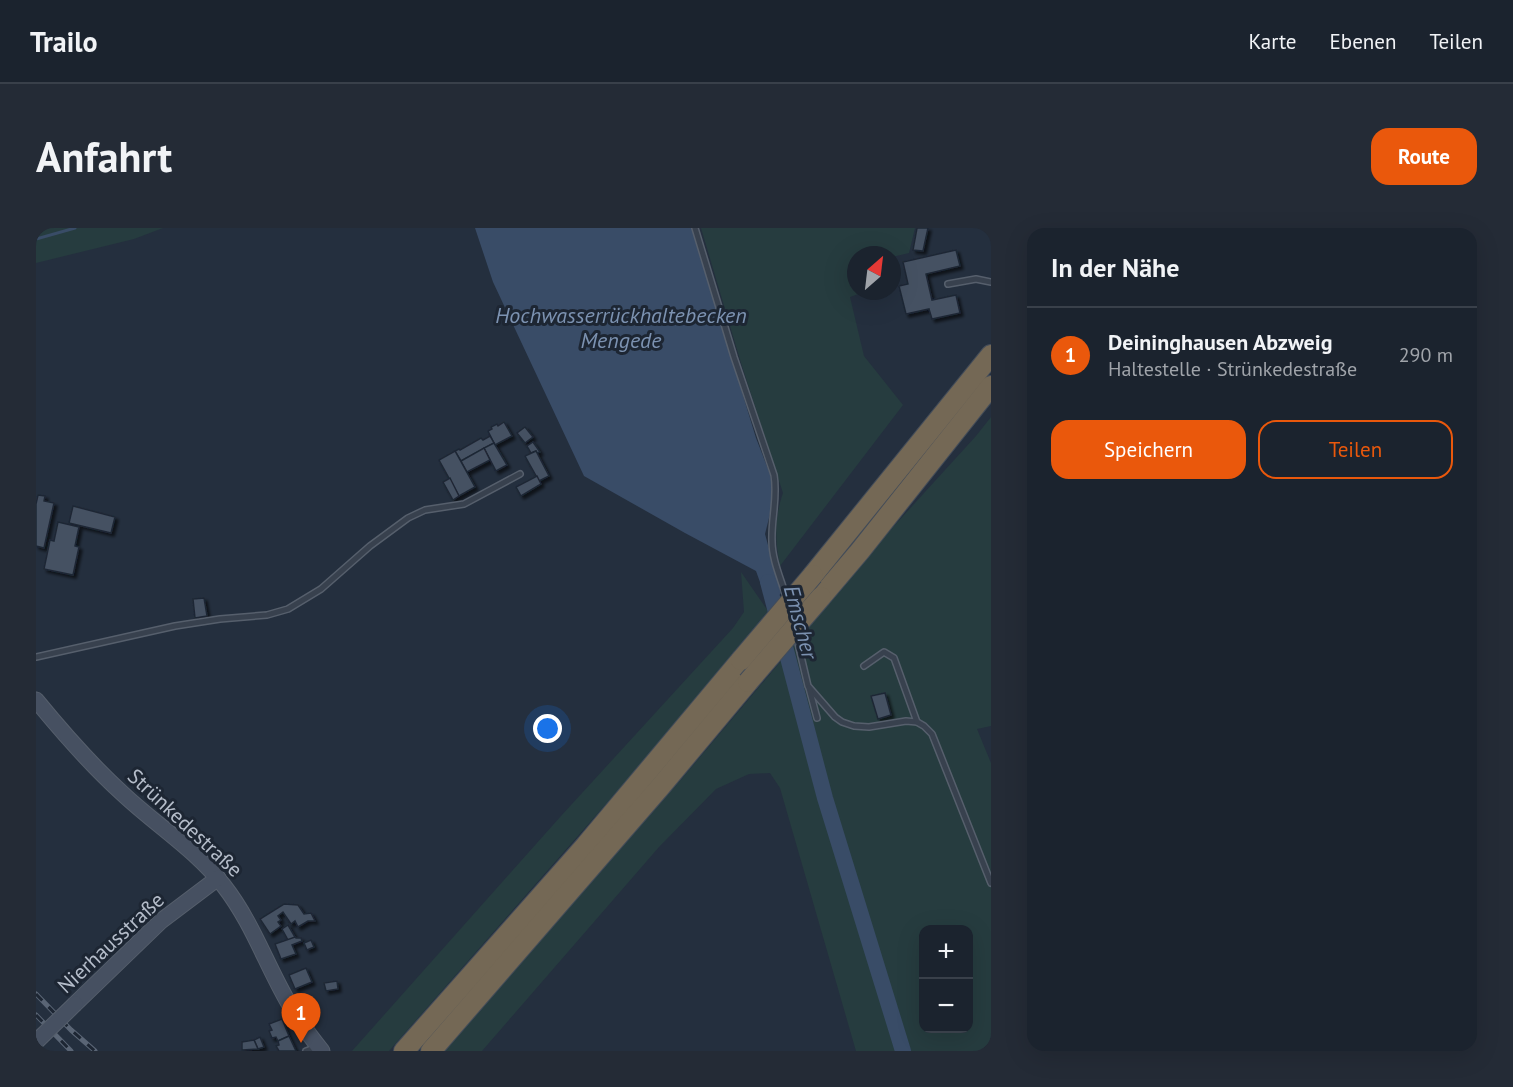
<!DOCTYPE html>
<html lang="de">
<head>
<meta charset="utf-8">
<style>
	:root { --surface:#1b232e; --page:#242b36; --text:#f1f3f6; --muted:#a0a4aa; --line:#39404a; --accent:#ea580c }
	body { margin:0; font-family:"PT Sans",sans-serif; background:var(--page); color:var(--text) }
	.controls { position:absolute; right:18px; bottom:18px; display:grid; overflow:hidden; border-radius:12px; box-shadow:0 6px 24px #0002 }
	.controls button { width:54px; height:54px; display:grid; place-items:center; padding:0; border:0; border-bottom:2px solid var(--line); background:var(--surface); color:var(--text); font:30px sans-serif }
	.compass { position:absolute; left:811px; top:18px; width:54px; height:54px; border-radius:50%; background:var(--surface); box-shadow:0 6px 24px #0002; rotate:28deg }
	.you { position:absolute; left:512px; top:501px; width:21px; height:21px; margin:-15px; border:4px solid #fff; border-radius:50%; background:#1a73e8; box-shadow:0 0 0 9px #1a73e833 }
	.badge { display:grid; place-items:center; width:39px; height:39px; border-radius:50%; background:var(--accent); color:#fff; font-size:20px; font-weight:700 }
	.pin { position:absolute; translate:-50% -50px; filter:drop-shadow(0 2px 3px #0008) }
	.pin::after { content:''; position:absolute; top:32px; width:21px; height:18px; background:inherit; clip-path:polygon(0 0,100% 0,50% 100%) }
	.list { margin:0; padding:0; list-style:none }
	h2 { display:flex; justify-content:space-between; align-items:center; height:78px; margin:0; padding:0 24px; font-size:26px }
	h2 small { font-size:20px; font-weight:400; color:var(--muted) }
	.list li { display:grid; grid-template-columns:39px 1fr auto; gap:18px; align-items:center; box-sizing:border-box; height:96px; padding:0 24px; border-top:2px solid var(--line) }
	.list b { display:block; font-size:22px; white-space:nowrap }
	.list p { margin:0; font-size:20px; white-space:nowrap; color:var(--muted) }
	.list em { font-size:20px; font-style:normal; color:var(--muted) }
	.actions { display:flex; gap:12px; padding:18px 24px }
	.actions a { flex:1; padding:14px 0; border:2px solid var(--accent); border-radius:18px; text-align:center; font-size:21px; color:var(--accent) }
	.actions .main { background:var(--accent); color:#fff }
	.map { position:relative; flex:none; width:955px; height:823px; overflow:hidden; border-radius:18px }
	header { display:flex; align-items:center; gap:36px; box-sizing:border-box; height:84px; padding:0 30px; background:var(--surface); border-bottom:2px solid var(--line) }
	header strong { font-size:28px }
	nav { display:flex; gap:33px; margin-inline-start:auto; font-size:21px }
	.intro { display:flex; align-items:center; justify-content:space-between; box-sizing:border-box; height:144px; padding:0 36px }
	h1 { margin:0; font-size:42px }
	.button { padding:15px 27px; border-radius:18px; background:var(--accent); color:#fff; font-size:21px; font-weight:700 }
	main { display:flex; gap:36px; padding:0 36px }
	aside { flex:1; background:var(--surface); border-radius:18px; box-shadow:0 6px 24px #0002 }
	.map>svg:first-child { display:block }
</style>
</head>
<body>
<header>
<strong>Trailo</strong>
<nav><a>Karte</a><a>Ebenen</a><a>Teilen</a></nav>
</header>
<div class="intro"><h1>Anfahrt</h1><a class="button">Route</a></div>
<main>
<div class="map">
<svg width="955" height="823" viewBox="0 0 955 823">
	<defs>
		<filter id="shadow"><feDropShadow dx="3" dy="3" stdDeviation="1.5" flood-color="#0009"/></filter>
	</defs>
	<rect width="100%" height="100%" fill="#242f3e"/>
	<!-- green -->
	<g fill="#263c3f" fill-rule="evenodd">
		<path d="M 0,0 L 127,0 L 98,11 L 0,35 Z"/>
		<path d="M 665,0 L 879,0 L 873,25 L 856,29 L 856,27 L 820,27 L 820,63 L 831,63 L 814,69 L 828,128 L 867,177 L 744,338 C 739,312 738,291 747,265 L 705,135 Z"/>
		<path d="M 955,189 L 955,498 L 941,501 L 955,535 L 955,823 L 820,823 L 744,560 L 734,545 L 713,546 L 680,561 L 623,619 L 446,823 L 408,823 L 648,548 L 750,427 L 772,504 L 752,424 L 827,332 L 940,208 ZM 888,702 L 932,702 L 932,800 L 888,800 Z"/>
		<path d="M 705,344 L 732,383 L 607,534 L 353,823 L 316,823 L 525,588 L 697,400 L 708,384 Z"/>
	</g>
	<!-- water -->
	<path fill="#394c67" d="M 439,0 L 656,0 L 720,210 L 734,246 L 737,264 L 735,282 L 729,306 L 745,365 L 733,379 L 720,343 L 649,305 L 548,248 L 457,54 Z"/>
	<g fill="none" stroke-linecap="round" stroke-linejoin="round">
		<!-- stream -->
		<path stroke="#394c67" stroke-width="3" d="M 0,11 L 39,0"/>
		<!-- river -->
		<path stroke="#394c67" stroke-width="16" d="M 732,354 L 789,570 L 867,823"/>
	</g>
	<!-- building -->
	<g fill="#455162" stroke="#1f2835" stroke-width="1.5" filter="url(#shadow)">
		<path d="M 881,0 L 892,0 L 887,23 L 877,22 Z"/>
		<path d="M 920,22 L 924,38 L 890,46 L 896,72 L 920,67 L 924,85 L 896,91 L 893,81 L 870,86 L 863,58 L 872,56 L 867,34 Z"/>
		<path d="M 468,194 L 476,208 L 459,217 L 452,203 L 456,201 L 455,199 L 461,196 L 462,198 Z"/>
		<path d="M 489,199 L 497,209 L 489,215 L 481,205 Z"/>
		<path d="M 454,208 L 458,215 L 425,233 L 419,223 L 423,221 L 424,222 L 445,210 L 447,212 Z"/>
		<path d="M 497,214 L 504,224 L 501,225 L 500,223 L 495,225 L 491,218 Z"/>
		<path d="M 458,215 L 471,237 L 460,243 L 448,220 Z"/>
		<path d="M 448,220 L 454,232 L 431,244 L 425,233 Z"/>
		<path d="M 419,223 L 439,259 L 423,268 L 403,232 Z"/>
		<path d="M 500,223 L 513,248 L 503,253 L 489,228 Z"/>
		<path d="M 501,248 L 505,256 L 485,268 L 480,259 Z"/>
		<path d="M 414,250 L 423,268 L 417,272 L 407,254 Z"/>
		<path d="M 2,267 L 9,268 L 8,273 L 18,275 L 8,320 L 0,318 L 0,276 Z"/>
		<path d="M 37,278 L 79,289 L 75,305 L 33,295 Z"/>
		<path d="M 22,294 L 43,299 L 39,318 L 43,319 L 37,347 L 8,341 L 14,312 L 18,313 Z"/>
		<path d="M 168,370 L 171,388 L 159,390 L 157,371 Z"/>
		<path d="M 849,465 L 855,487 L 842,491 L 835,468 Z"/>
		<path d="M 248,676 L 262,677 L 268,686 L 275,685 L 279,693 L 272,693 L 262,699 L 259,693 L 255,696 L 247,684 L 242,688 L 245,692 L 242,694 L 245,698 L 234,706 L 224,691 Z"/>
		<path d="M 252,697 L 259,709 L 254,712 L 252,712 L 246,701 Z"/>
		<path d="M 259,709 L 260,710 L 265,710 L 266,713 L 256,717 L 260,726 L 245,731 L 239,716 Z"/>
		<path d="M 275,712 L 278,719 L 271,722 L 268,715 Z"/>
		<path d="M 270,740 L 276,754 L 259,761 L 253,747 Z"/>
		<path d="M 301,753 L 302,761 L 290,763 L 288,755 Z"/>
		<path d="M 246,791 L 253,808 L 242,813 L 240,809 L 236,810 L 233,803 L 236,802 L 233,796 Z"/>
		<path d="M 253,808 L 260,823 L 243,823 L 240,818 L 243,817 L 242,813 Z"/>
		<path d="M 224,809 L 228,819 L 222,821 L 218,812 Z"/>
		<path d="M 218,812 L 222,821 L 206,822 L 206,814 Z"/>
	</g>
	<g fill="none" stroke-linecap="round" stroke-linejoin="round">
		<defs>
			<g id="lane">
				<path d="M 659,0 L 698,129 L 738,247 C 742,269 735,291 736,313 C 736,333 746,353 751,372"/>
				<path d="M 912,56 L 940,51 L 955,54"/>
				<path d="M 760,407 L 772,458 L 799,489 L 806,494 L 818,498 L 833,499 L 870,493 L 881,494 L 888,498 L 896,506 L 955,655"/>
				<path d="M 0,429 L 139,398 L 184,391 L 231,387 L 252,381 L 285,361 L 334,318 L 372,290 L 389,282 L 428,276 L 484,246"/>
				<path d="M 828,438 L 848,424 L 858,430 L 881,494"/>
				<path d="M 773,460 L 781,490"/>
				<path d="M 270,823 L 281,819"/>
			</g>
			<g id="secondary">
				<path d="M 0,472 C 27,505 55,537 87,566 C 120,597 160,622 188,658 C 216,694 230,736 252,774 C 261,791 274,808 286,823"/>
				<path d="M 39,776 L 125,693 L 182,650"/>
			</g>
			<g id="highway">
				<path d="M 777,347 L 955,127"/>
				<path d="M 785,369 L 824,323 L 955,158"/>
				<path d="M 368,823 L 550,617 L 705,432"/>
				<path d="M 395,823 L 625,558 L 712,454"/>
			</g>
		</defs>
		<!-- lane casing -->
		<use href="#lane" stroke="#565f6c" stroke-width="8"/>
		<!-- secondary casing -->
		<use href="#secondary" stroke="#565f6c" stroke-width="17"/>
		<!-- highway casing -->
		<use href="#highway" stroke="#434c59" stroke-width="22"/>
		<!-- lane -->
		<use href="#lane" stroke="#38414e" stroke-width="5"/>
		<!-- secondary -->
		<use href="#secondary" stroke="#465061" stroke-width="15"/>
		<!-- highway -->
		<use href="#highway" stroke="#746855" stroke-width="20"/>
		<defs>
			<g id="rail">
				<path d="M 0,766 L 35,802 L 59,823"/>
				<path d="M 0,787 L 35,823"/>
			</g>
		</defs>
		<!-- rail casing -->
		<use href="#rail" stroke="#5a6575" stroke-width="5"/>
		<!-- rail -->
		<use href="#rail" stroke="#1d2633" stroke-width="3" stroke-dasharray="9" stroke-linecap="butt"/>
		<defs>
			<path id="secondary-bridge" d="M 1,813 L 39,776"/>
			<g id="highway-bridge">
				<path d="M 705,432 L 777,347"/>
				<path d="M 712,454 L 785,369"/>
			</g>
		</defs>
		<!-- secondary-bridge casing -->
		<use href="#secondary-bridge" stroke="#565f6c" stroke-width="17" stroke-linecap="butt"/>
		<!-- highway-bridge casing -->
		<use href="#highway-bridge" stroke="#434c59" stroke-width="22" stroke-linecap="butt"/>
		<!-- secondary-bridge -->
		<use href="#secondary-bridge" stroke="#465061" stroke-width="15"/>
		<!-- highway-bridge -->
		<use href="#highway-bridge" stroke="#746855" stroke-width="20"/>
	</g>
	<g text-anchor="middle" stroke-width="6" stroke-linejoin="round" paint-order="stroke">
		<!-- street labels -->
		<g font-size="21" fill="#b4bcc9" stroke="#1d2633">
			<text transform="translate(149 595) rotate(43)" y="7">Strünkedestraße</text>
			<text transform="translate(75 715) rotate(-43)" y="7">Nierhausstraße</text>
		</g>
		<!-- water labels -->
		<g font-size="22" font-style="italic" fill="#7c92b1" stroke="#1d2633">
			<text x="585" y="95">Hochwasserrückhaltebecken<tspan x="585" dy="25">Mengede</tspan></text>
			<text transform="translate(765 394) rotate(75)" y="8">Emscher</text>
		</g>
	</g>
</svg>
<div class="controls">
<button>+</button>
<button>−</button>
</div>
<svg class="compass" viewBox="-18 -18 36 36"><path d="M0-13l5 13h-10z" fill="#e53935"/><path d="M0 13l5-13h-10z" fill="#a0a4aa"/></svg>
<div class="you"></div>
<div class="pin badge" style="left:265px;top:815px">1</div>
</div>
<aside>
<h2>In der Nähe<small></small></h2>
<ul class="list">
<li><span class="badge">1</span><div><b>Deininghausen Abzweig</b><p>Haltestelle · Strünkedestraße</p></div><em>290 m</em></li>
</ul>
<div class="actions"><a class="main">Speichern</a><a>Teilen</a></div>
</aside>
</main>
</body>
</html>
